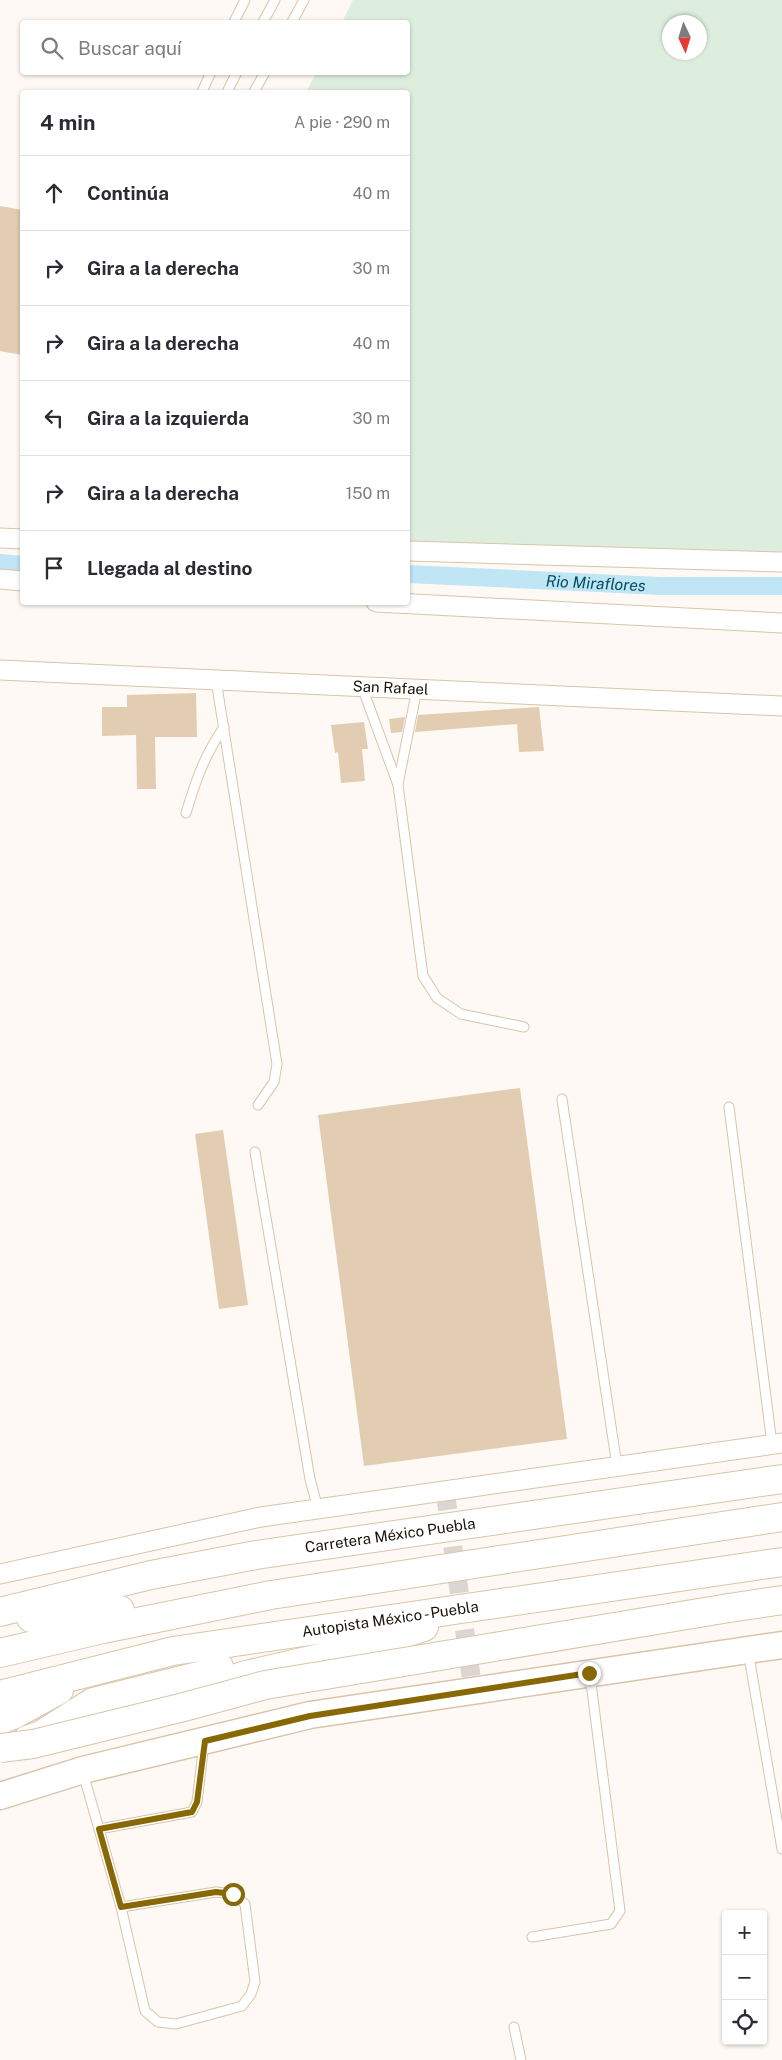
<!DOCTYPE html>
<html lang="es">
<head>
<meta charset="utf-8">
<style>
	:root { --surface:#fff; --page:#f2f2f3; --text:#2b2b33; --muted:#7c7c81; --line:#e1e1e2 }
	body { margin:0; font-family:"Public Sans",sans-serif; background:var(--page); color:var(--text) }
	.controls { position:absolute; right:15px; bottom:15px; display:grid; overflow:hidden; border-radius:5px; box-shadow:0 1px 4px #0004 }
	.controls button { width:45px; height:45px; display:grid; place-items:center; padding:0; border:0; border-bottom:1px solid var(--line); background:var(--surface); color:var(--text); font:25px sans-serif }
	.compass { position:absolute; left:662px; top:15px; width:45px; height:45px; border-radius:50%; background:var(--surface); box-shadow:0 1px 4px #0004; rotate:176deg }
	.stop { position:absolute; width:15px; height:15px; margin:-11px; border:4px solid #886805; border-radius:50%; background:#fff }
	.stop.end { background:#886805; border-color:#fff; box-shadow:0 1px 5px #0008 }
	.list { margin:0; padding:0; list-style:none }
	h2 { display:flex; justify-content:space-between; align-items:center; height:65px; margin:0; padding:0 20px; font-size:21px }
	h2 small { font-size:16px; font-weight:400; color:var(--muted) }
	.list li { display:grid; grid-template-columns:32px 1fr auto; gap:15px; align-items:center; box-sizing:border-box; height:75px; padding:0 20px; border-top:1px solid var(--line) }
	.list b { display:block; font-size:19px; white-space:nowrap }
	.list em { font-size:16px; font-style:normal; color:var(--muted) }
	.icon { flex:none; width:28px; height:28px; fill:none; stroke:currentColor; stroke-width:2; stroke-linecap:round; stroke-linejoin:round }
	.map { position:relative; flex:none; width:782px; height:2060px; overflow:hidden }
	.search { position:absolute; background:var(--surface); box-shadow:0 1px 4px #0004; left:20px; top:20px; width:390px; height:55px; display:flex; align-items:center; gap:12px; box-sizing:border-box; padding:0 18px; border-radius:5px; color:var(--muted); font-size:19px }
	.panel { position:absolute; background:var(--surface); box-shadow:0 1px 4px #0004; left:20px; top:90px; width:390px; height:515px; border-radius:5px }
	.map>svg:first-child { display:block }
</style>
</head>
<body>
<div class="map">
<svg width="782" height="2060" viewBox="0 0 782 2060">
	<rect width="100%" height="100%" fill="#fef9f4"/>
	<!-- grass -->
	<path fill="#deeede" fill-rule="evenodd" d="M 353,0 L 782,0 L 782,553 L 408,541 L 408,92 L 306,92 L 316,73 L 408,72 L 408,22 L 342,22 ZM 670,22 L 700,22 L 700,52 L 670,52 Z"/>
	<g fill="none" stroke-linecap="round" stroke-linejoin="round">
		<!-- canal -->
		<g stroke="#c0e5f4" stroke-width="18">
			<path d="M 0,563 L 22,565"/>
			<path id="s1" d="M 408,574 L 660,586 L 782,586"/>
		</g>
	</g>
	<!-- building -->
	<g fill="#e2cdb2">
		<path d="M 0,206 L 22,210 L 22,355 L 0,351 Z"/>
		<path d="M 196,693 L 197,737 L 155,737 L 156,789 L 137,789 L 136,735 L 102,736 L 102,707 L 127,707 L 127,695 Z"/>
		<path d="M 539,707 L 544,751 L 519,752 L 517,724 L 415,732 L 418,715 Z"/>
		<path d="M 405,717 L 402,732 L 391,733 L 389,719 Z"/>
		<path d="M 364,722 L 368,749 L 362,749 L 365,781 L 341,783 L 338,752 L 335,753 L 331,725 Z"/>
		<path d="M 520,1088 L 567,1439 L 364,1466 L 318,1115 Z"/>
		<path d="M 223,1130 L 248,1305 L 219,1309 L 195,1134 Z"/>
	</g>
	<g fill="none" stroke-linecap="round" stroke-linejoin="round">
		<!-- street-tunnel -->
		<path stroke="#dcd6d0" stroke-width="19" stroke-dasharray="19 9" stroke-linecap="butt" d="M 445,1491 L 473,1690"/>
		<defs>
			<g id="lane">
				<path d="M 234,22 L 245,0"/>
				<path d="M 263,22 L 275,0"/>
				<path d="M 292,22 L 304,0"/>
				<path d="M 202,92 L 211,72"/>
				<path d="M 227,92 L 237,72"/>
				<path d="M 254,92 L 265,72"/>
				<path d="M 216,680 L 277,1064 L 274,1082 L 258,1105"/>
				<path d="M 362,687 L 398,785 L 423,976 L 437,998 L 461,1014 L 524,1027"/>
				<path d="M 398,784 L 417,689"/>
				<path d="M 186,813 C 196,780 204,756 224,727"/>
				<path d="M 562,1099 L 617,1466"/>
				<path d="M 729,1107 L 772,1444"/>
				<path d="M 255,1152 L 310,1479 L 318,1509"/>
				<path d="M 748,1651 L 782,1849"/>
				<path d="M 83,1773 L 99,1829"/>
				<path d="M 121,1907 L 216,1892 L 233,1894 L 245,1904 L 255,1982 L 251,1994 L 242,2006 L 176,2024 L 158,2022 L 145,2011 L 121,1907 L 99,1829 L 192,1812 L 197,1802 L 204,1743"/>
				<path d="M 532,1937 L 611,1924 L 620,1911 L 590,1675"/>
				<path d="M 514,2027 L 521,2060"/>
			</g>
			<g id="street">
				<path d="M 0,538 L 22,539"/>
				<path d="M 408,551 L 782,562"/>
				<path d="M 0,579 L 22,581"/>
				<path d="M 376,602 L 782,623"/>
				<path id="s2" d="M 0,670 L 782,706"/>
				<path d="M 0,1574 L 261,1517 L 782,1443"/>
			</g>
			<path id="secondary" d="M 0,1796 L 83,1770 L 310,1715 L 782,1645"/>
			<g id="highway">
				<path d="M 729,1608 L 782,1600"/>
				<path id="s3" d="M 0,1612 L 151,1575 L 256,1555 L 782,1479"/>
				<path d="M 31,1618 L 120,1610"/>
				<path d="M 0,1653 L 103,1629 L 271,1595 L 782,1517"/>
				<path d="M 197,1693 L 242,1676 L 350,1651 L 424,1627"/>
				<path id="s4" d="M 0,1695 L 173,1651 L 782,1562"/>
				<path d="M 0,1720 L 13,1715 L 59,1690"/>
				<path d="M 27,1740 L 41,1735 L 93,1702 L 202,1675 L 219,1667"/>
			</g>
		</defs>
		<!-- lane casing -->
		<use href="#lane" stroke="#dac4a8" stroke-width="11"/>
		<!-- street casing -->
		<use href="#street" stroke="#dac4a8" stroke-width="21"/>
		<!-- secondary casing -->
		<use href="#secondary" stroke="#dac4a8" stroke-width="29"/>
		<!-- highway casing -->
		<use href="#highway" stroke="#dac4a8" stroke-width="30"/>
		<!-- lane -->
		<use href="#lane" stroke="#fff" stroke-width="9"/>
		<!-- street -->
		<use href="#street" stroke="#fff" stroke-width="19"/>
		<!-- secondary -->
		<use href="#secondary" stroke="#fff" stroke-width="26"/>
		<!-- highway -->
		<use href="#highway" stroke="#fff" stroke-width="28"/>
		<defs>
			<path id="highway-bridge" d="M 0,1748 L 33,1744 L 180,1708 L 265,1685 L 729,1608"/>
		</defs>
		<!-- highway-bridge casing -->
		<use href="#highway-bridge" stroke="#dac4a8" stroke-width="30" stroke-linecap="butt"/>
		<!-- highway-bridge -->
		<use href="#highway-bridge" stroke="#fff" stroke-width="28"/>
	</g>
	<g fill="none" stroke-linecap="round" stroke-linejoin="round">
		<!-- route -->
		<path stroke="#886805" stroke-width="6" d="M 233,1894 L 216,1892 L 121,1907 L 99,1829 L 192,1812 L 197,1802 L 205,1741 L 310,1716 L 589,1673"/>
	</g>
	<g text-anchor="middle" stroke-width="4" stroke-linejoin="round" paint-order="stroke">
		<!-- street labels -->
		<g font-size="15" fill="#181107" stroke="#fff">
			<text dy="5" stroke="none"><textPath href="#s2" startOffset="391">San Rafael</textPath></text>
			<text dy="5" stroke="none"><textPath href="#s3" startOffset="398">Carretera México Puebla</textPath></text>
			<text dy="5" stroke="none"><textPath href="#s4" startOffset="398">Autopista México - Puebla</textPath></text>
		</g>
		<!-- water labels -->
		<g font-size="16" font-style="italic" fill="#014e63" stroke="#fff">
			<text dy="6" stroke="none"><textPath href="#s1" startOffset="188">Rio Miraflores</textPath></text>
		</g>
	</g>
</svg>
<div class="controls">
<button>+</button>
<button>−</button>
<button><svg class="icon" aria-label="locate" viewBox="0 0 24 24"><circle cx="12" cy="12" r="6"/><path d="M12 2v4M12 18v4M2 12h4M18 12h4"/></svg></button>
</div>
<svg class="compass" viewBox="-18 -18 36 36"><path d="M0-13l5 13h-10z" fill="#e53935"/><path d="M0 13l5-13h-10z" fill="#7c7c81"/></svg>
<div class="stop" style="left:233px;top:1894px"></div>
<div class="stop end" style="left:589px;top:1673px"></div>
<div class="search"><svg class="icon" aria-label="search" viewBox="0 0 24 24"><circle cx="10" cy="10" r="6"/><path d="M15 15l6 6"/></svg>Buscar aquí</div>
<section class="panel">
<h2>4 min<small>A pie · 290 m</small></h2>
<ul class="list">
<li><svg class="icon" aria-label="ahead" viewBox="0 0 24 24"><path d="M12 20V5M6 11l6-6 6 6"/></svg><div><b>Continúa</b></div><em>40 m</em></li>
<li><svg class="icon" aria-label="right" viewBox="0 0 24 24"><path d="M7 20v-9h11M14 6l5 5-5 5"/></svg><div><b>Gira a la derecha</b></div><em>30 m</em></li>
<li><svg class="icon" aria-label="right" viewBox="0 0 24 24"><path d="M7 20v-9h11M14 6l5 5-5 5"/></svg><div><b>Gira a la derecha</b></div><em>40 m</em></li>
<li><svg class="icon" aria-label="left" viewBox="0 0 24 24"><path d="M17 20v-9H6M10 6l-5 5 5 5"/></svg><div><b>Gira a la izquierda</b></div><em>30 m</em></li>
<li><svg class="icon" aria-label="right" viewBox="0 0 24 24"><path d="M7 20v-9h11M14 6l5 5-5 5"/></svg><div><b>Gira a la derecha</b></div><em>150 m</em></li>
<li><svg class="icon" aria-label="arrive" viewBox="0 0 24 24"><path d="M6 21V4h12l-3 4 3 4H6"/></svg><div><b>Llegada al destino</b></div></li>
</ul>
</section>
</div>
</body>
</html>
